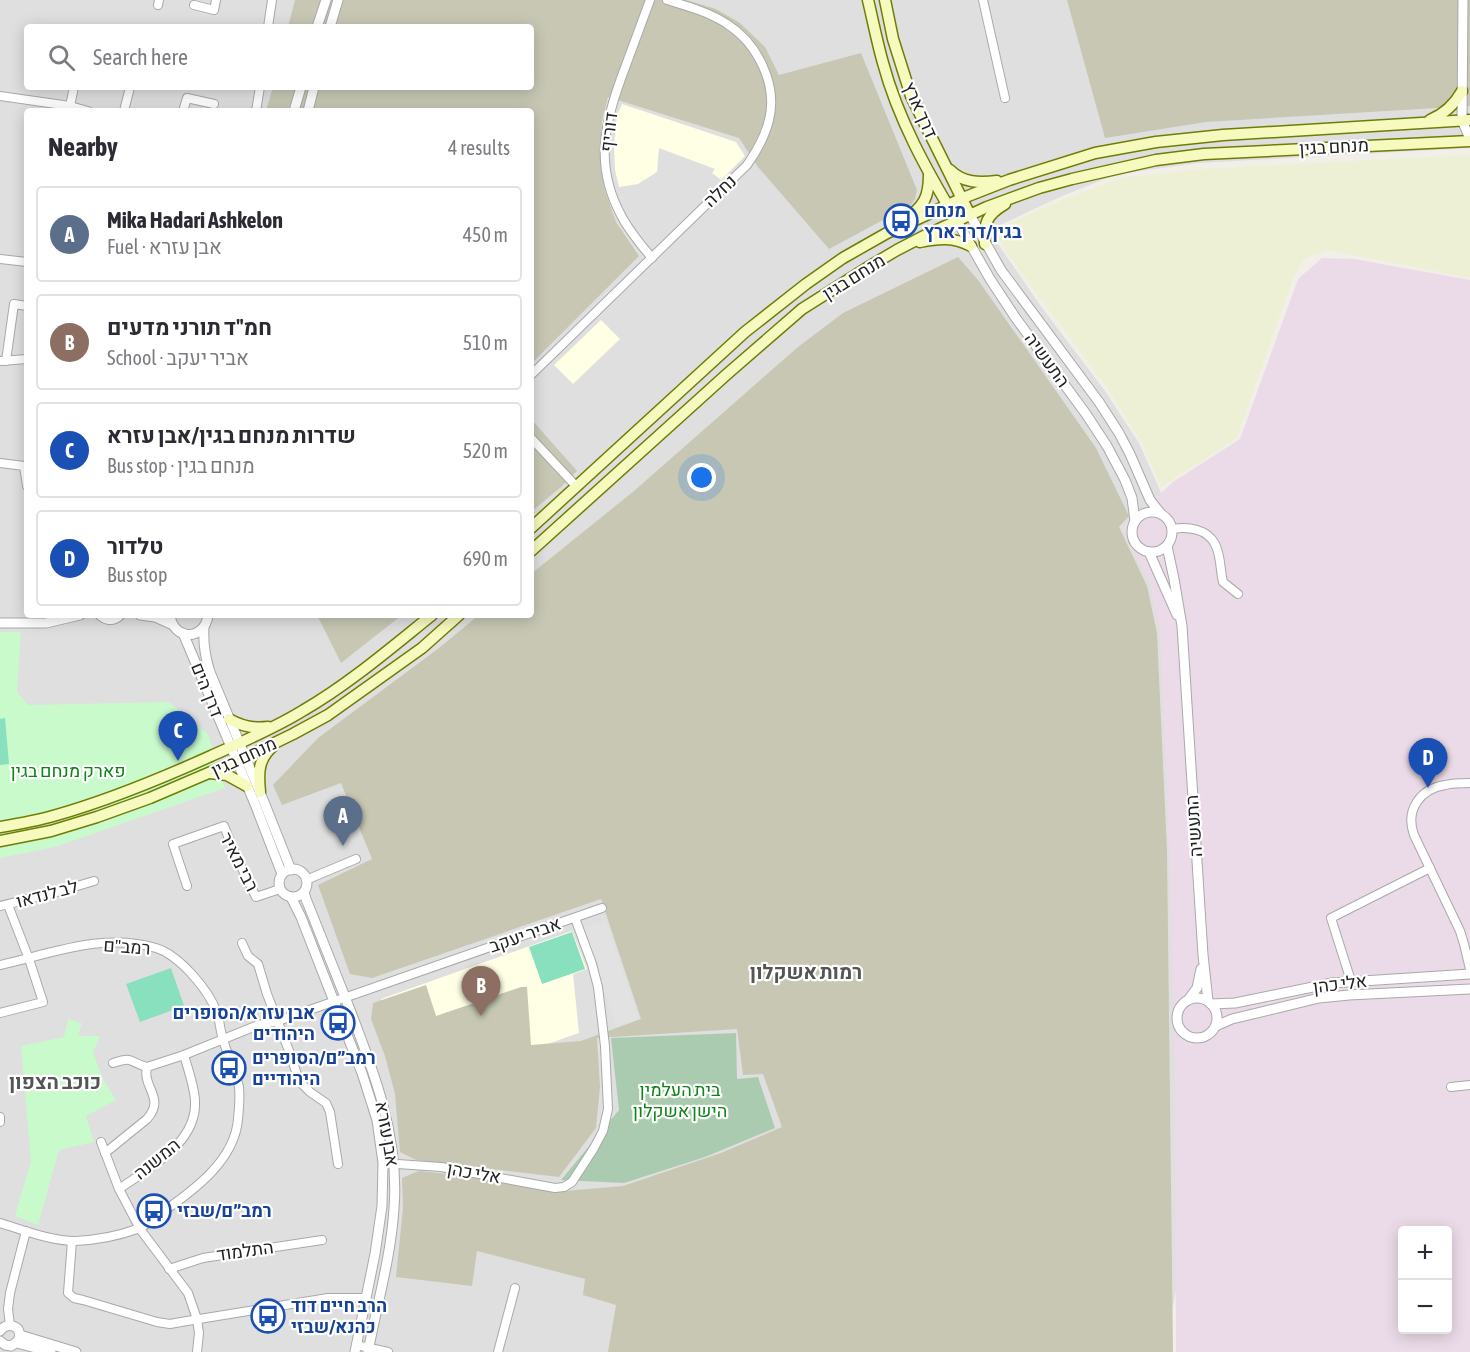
<!DOCTYPE html>
<html lang="en">
<head>
<meta charset="utf-8">
<style>
	:root { --surface:#fff; --page:#f7f7f7; --text:#2b2b33; --muted:#7c7c81; --line:#e1e1e2; --accent:#111827 }
	body { margin:0; font-family:"Asap Condensed",Heebo,sans-serif; background:var(--page); color:var(--text) }
	.controls { position:absolute; right:18px; bottom:18px; display:grid; overflow:hidden; border-radius:6px; box-shadow:0 3px 15px #0003 }
	.controls button { width:54px; height:54px; display:grid; place-items:center; padding:0; border:0; border-bottom:2px solid var(--line); background:var(--surface); color:var(--text); font:30px sans-serif }
	.you { position:absolute; left:702px; top:478px; width:21px; height:21px; margin:-15px; border:4px solid #fff; border-radius:50%; background:#1a73e8; box-shadow:0 0 0 9px #1a73e833 }
	.badge { display:grid; place-items:center; width:39px; height:39px; border-radius:50%; background:var(--accent); color:#fff; font-size:20px; font-weight:700 }
	.pin { position:absolute; translate:-50% -50px; filter:drop-shadow(0 2px 3px #0008) }
	.pin::after { content:''; position:absolute; top:32px; width:21px; height:18px; background:inherit; clip-path:polygon(0 0,100% 0,50% 100%) }
	.list { margin:0; padding:0; list-style:none }
	h2 { display:flex; justify-content:space-between; align-items:center; height:78px; margin:0; padding:0 24px; font-size:26px }
	h2 small { font-size:20px; font-weight:400; color:var(--muted) }
	.list li { display:grid; grid-template-columns:39px 1fr auto; gap:18px; align-items:center; box-sizing:border-box; height:96px; margin:0 12px 12px; padding:0 12px; border:2px solid var(--line); border-radius:6px }
	.list b { display:block; font-size:22px; white-space:nowrap }
	.list p { margin:0; font-size:20px; white-space:nowrap; color:var(--muted) }
	.list em { font-size:20px; font-style:normal; color:var(--muted) }
	.icon { flex:none; width:33px; height:33px; fill:none; stroke:currentColor; stroke-width:2; stroke-linecap:round; stroke-linejoin:round }
	.map { position:relative; flex:none; width:1470px; height:1352px; overflow:hidden }
	.search { position:absolute; background:var(--surface); box-shadow:0 3px 15px #0003; left:24px; top:24px; width:510px; height:66px; display:flex; align-items:center; gap:15px; box-sizing:border-box; padding:0 21px; border-radius:6px; color:var(--muted); font-size:22px }
	.panel { position:absolute; background:var(--surface); box-shadow:0 3px 15px #0003; left:24px; top:108px; width:510px; height:510px; border-radius:6px }
	.map>svg:first-child { display:block }
</style>
</head>
<body>
<div class="map">
<svg width="1470" height="1352" viewBox="0 0 1470 1352">
	<rect width="100%" height="100%" fill="#f2efe9"/>
	<!-- residential -->
	<path fill="#e0dfdf" fill-rule="evenodd" d="M 0,0 L 1470,0 L 1470,148 L 1199,163 L 1117,174 L 1060,197 L 998,226 L 996,241 L 1040,305 L 1105,391 L 1139,443 L 1163,497 L 1180,1271 L 1169,1325 L 1169,1352 L 0,1352 ZM 27,27 L 531,27 L 531,87 L 27,87 ZM 27,111 L 531,111 L 531,615 L 27,615 Z"/>
	<!-- industrial -->
	<path fill="#ebdbe8" fill-rule="evenodd" d="M 1322,258 L 1354,259 L 1470,280 L 1470,1352 L 1176,1352 L 1175,1071 L 1170,866 L 1160,628 L 1150,583 L 1122,528 L 1173,482 L 1240,439 L 1298,279 ZM 1402,1230 L 1448,1230 L 1448,1330 L 1402,1330 Z"/>
	<!-- education -->
	<g fill="#ffffe5">
		<path d="M 622,104 L 736,142 L 745,156 L 721,180 L 712,173 L 715,169 L 659,148 L 657,172 L 638,184 L 619,187 L 615,170 L 614,143 L 617,116 Z"/>
		<path d="M 601,320 L 620,339 L 573,384 L 554,365 Z"/>
		<path d="M 572,931 L 587,969 L 573,974 L 579,1033 L 407,1093 L 381,999 Z"/>
	</g>
	<!-- construction -->
	<g fill="#c7c7b4">
		<path d="M 295,0 L 686,0 L 716,9 L 740,23 L 765,47 L 779,75 L 861,53 L 917,190 L 915,199 L 911,205 L 829,249 L 758,167 L 739,138 L 608,97 L 602,121 L 600,154 L 605,191 L 616,222 L 639,256 L 531,364 L 531,111 L 266,111 L 273,87 L 531,87 L 531,27 L 288,27 Z"/>
		<path d="M 1067,0 L 1470,0 L 1470,106 L 1206,122 L 1105,138 Z"/>
		<path d="M 958,257 L 978,280 L 1096,448 L 1129,516 L 1119,527 L 1147,586 L 1157,633 L 1167,851 L 1173,1352 L 608,1352 L 616,1305 L 583,1295 L 585,1279 L 477,1251 L 472,1286 L 396,1277 L 403,1208 L 402,1178 L 419,1171 L 467,1176 L 565,1191 L 623,1186 L 721,1153 L 782,1127 L 763,1074 L 743,1075 L 737,1029 L 597,1038 L 600,1087 L 596,1128 L 559,1177 L 416,1160 L 400,1152 L 395,1094 L 385,1056 L 371,1019 L 373,1003 L 426,985 L 436,1016 L 521,987 L 527,987 L 531,1045 L 581,1041 L 641,1019 L 601,899 L 372,978 L 350,974 L 318,885 L 372,859 L 341,783 L 282,805 L 273,785 L 318,738 L 439,648 L 479,615 L 531,615 L 531,574 L 634,491 L 798,347 L 843,313 Z"/>
		<path d="M 531,419 L 577,471 L 561,487 L 531,512 Z"/>
		<path d="M 317,615 L 402,615 L 341,663 Z"/>
	</g>
	<!-- farmland -->
	<path fill="#eef0d5" d="M 1470,155 L 1470,278 L 1328,250 L 1304,259 L 1293,278 L 1237,438 L 1161,487 L 1142,443 L 1106,386 L 1009,256 L 999,239 L 1001,227 L 1062,200 L 1120,178 L 1200,169 Z"/>
	<!-- cemetery -->
	<path fill="#aacbaf" d="M 736,1033 L 737,1079 L 758,1077 L 775,1128 L 705,1157 L 624,1183 L 561,1180 L 619,1110 L 611,1038 Z"/>
	<!-- park -->
	<g fill="#c8facc">
		<path d="M 0,632 L 21,632 L 17,692 L 28,705 L 169,702 L 208,734 L 225,788 L 55,847 L 0,858 Z"/>
		<path d="M 68,1019 L 82,1023 L 78,1036 L 100,1036 L 93,1053 L 104,1081 L 116,1100 L 86,1116 L 94,1142 L 59,1150 L 38,1225 L 15,1216 L 31,1161 L 21,1046 L 64,1037 Z"/>
	</g>
	<!-- pitch -->
	<g fill="#88e0be">
		<path d="M 5,718 L 9,764 L 0,765 L 0,719 Z"/>
		<path d="M 572,932 L 585,969 L 542,984 L 529,947 Z"/>
		<path d="M 171,968 L 184,1006 L 140,1022 L 126,984 Z"/>
	</g>
	<!-- parking -->
	<path fill="#e2e2e2" d="M 606,920 L 639,1019 L 616,1026 L 583,928 Z"/>
	<g fill="none" stroke-linecap="round" stroke-linejoin="round">
		<defs>
			<g id="minor">
				<path d="M 650,0 C 642,22 634,43 626,65 C 606,118 592,163 622,217 C 630,232 641,245 652,258"/>
				<path d="M 983,0 L 1005,98"/>
				<path d="M 158,5 L 159,0"/>
				<path d="M 194,5 L 214,10 L 216,0"/>
				<path d="M 268,27 L 272,0"/>
				<path d="M 0,96 L 70,106 L 88,111"/>
				<path d="M 70,106 L 74,87"/>
				<path d="M 124,111 L 130,87"/>
				<path d="M 183,111 L 187,98 L 214,104"/>
				<path d="M 256,111 L 260,87"/>
				<path d="M 0,259 L 27,262"/>
				<path d="M 0,361 L 27,359"/>
				<path d="M 6,361 L 14,304 L 27,306"/>
				<path d="M 531,375 L 747,165 C 757,151 765,136 769,120 C 778,84 757,43 727,24 C 709,12 687,6 667,0"/>
				<path d="M 531,438 L 576,486"/>
				<path d="M 0,463 L 24,466 L 27,486"/>
				<path d="M 1173,529 C 1188,526 1207,529 1215,544 C 1221,555 1220,570 1223,582 L 1238,594"/>
				<path d="M 1470,783 C 1462,783 1453,783 1445,785 C 1420,789 1405,810 1414,835 L 1460,931 L 1464,944 L 1470,969"/>
				<path d="M 306,880 L 356,859"/>
				<path d="M 187,886 L 173,844 L 224,826 L 235,854 L 256,897 L 280,889"/>
				<path d="M 0,906 L 57,892 L 94,881"/>
				<path d="M 242,943 L 248,956 L 258,964 L 267,994 L 291,1056 L 299,1081 L 310,1092 L 326,1103 L 330,1112 L 338,1164"/>
				<path d="M 0,965 C 50,954 104,932 156,948 C 179,955 209,990 217,1013 C 220,1021 220,1031 223,1039 C 227,1055 236,1072 239,1087 C 240,1097 239,1109 238,1119 C 235,1160 194,1190 164,1211 C 156,1217 147,1226 137,1229 C 118,1236 96,1240 75,1241 C 51,1241 23,1230 0,1223"/>
				<path d="M 1351,981 L 1331,918 L 1430,868"/>
				<path d="M 0,1013 L 43,1002 L 29,959 L 8,905"/>
				<path d="M 113,1063 C 135,1056 128,1062 147,1067"/>
				<path d="M 1451,1087 L 1470,1085"/>
				<path d="M 0,1117 L 0,1122"/>
				<path d="M 101,1142 L 119,1189 L 140,1229 L 188,1293 L 197,1319 L 199,1333 L 197,1352"/>
				<path d="M 105,1153 L 147,1119 C 166,1098 142,1088 147,1067 L 184,1055 L 258,1025 L 278,1021 L 602,908"/>
				<path d="M 383,1163 L 441,1167 L 555,1188 L 564,1187 L 572,1182 L 594,1148 L 603,1131 L 608,1109 L 605,1046 L 598,987 L 592,964 L 575,918"/>
				<path d="M 119,1189 C 149,1168 198,1143 195,1100 C 194,1086 188,1069 184,1055"/>
				<path d="M 72,1241 L 68,1293 L 74,1298 L 83,1300 L 157,1322 L 170,1324 L 181,1322 L 328,1298 L 366,1298"/>
				<path d="M 169,1269 L 203,1258 L 322,1240"/>
				<path d="M 10,1325 L 8,1309 L 10,1293 L 26,1231"/>
				<path d="M 356,1345 L 388,1352"/>
				<path d="M 498,1352 L 515,1288"/>
			</g>
			<g id="tertiary">
				<path d="M 1463,0 L 1462,120 L 1470,139"/>
				<path d="M 317,27 L 326,0"/>
				<path d="M 330,27 L 338,0"/>
				<path d="M 294,111 L 301,87"/>
				<path d="M 308,111 L 314,87"/>
				<path d="M 970,215 L 1001,270 L 1099,402 L 1119,433 L 1130,454 L 1150,500 L 1161,514"/>
				<path d="M 957,221 L 990,279 L 1015,317 L 1086,414 L 1107,446 L 1125,480 L 1132,498 L 1135,521"/>
				<circle cx="1152" cy="532" r="20"/>
				<path d="M 1167,546 L 1174,579 L 1182,626 L 1203,955 L 1208,1001"/>
				<path d="M 1149,552 L 1177,615"/>
				<path d="M 100,615 C 107,621 114,621 120,615"/>
				<path d="M 140,615 L 155,617 L 173,625"/>
				<path d="M 170,615 C 173,641 205,641 208,615"/>
				<path d="M 0,623 L 46,623 L 80,615"/>
				<path d="M 204,627 C 203,643 205,657 210,672 L 264,802 L 291,870"/>
				<path d="M 183,633 L 255,804 L 282,874"/>
				<circle cx="293" cy="883" r="14"/>
				<path d="M 304,892 L 306,899 C 319,931 332,964 345,997 C 371,1064 400,1134 394,1208 C 391,1257 377,1304 368,1352"/>
				<path d="M 291,897 L 301,917 L 362,1073 L 377,1120 L 383,1163 L 382,1206 L 375,1254 L 355,1352"/>
				<circle cx="1197" cy="1018" r="20"/>
				<path d="M 1189,999 L 1197,988 L 1201,969"/>
				<path d="M 1211,1004 L 1235,1003 L 1332,983 L 1470,974"/>
				<path d="M 1216,1026 L 1232,1019 L 1319,998 L 1349,995 L 1470,989"/>
				<path d="M 0,1331 C 5,1324 12,1324 18,1329 L 20,1335 L 18,1341 L 11,1346 L 5,1345 L 0,1341"/>
				<path d="M 20,1335 L 76,1352"/>
				<path d="M 17,1343 L 51,1352"/>
			</g>
			<g id="secondary">
				<path d="M 868,0 C 873,21 877,42 883,63 C 898,119 927,171 957,221"/>
				<path d="M 885,0 L 893,39 L 911,96 L 970,215"/>
				<path d="M 1430,120 C 1444,114 1455,104 1462,91"/>
				<path d="M 950,170 C 963,183 979,183 997,181"/>
				<path d="M 906,219 C 924,206 929,197 929,175"/>
				<path d="M 920,242 C 940,238 953,237 971,246"/>
				<path d="M 985,244 C 984,223 986,215 1005,204"/>
				<path d="M 531,528 L 745,332 L 806,284 L 843,258 L 887,233 L 963,198 L 1009,180 L 1095,153 L 1156,142 L 1223,135 L 1470,120"/>
				<path d="M 531,551 L 726,375 L 802,309 L 870,266 L 897,250 L 924,236 L 987,207 L 1039,188 L 1072,179 L 1156,160 L 1204,154 L 1470,141"/>
				<path d="M 229,719 C 241,726 253,729 268,727"/>
				<path d="M 210,773 L 227,775 L 247,786"/>
				<path d="M 260,792 C 258,773 258,759 273,746"/>
				<path d="M 0,827 C 18,824 36,821 53,816 C 107,801 160,779 211,756 C 242,742 275,728 304,710 C 349,684 392,647 432,615"/>
				<path d="M 0,841 L 51,831 L 97,817 L 150,798 L 246,757 L 293,734 L 328,715 L 422,648 L 459,615"/>
			</g>
		</defs>
		<!-- minor casing -->
		<use href="#minor" stroke="#a9a9a9" stroke-width="10"/>
		<!-- tertiary casing -->
		<use href="#tertiary" stroke="#a9a9a9" stroke-width="11"/>
		<!-- secondary casing -->
		<use href="#secondary" stroke="#707d05" stroke-width="13"/>
		<!-- minor -->
		<use href="#minor" stroke="#fff" stroke-width="8"/>
		<!-- tertiary -->
		<use href="#tertiary" stroke="#fff" stroke-width="9"/>
		<!-- secondary -->
		<use href="#secondary" stroke="#f7fabf" stroke-width="10"/>
	</g>
	<!-- icons -->
	<defs>
		<symbol id="bus-ring" viewBox="-11 -11 22 22"><circle r="9.5" fill="#fff" stroke="#1a4fb4" stroke-width="1.5"/><path d="M-5-6H5V4H4V6H2V4H-2V6H-4V4H-5ZM-3.5-4V0h7V-4ZM-3.5 1.2v1.5H-2V1.2ZM2 1.2v1.5H3.5V1.2Z" fill="#1a4fb4"/></symbol>
	</defs>
	<g fill-rule="evenodd">
		<use href="#bus-ring" x="882" y="202" width="38" height="38"/>
		<use href="#bus-ring" x="319" y="1004" width="38" height="38"/>
		<use href="#bus-ring" x="210" y="1049" width="38" height="38"/>
		<use href="#bus-ring" x="135" y="1192" width="38" height="38"/>
		<use href="#bus-ring" x="249" y="1297" width="38" height="38"/>
	</g>
	<g text-anchor="middle" stroke-width="4.5" stroke-linejoin="round" paint-order="stroke">
		<!-- street labels -->
		<g font-size="18" fill="#222" stroke="#fff">
			<text transform="translate(920 110) rotate(66)" y="6">דרך ארץ</text>
			<text transform="translate(609 132) rotate(-83)" y="6">דוריף</text>
			<text transform="translate(1334 147) rotate(-3)" y="6">מנחם בגין</text>
			<text transform="translate(720 191) rotate(-44)" y="6">נחלה</text>
			<text transform="translate(854 277) rotate(-32)" y="6">מנחם בגין</text>
			<text transform="translate(1047 360) rotate(54)" y="6">התעשיה</text>
			<text transform="translate(207 690) rotate(68)" y="6">דרך הים</text>
			<text transform="translate(244 757) rotate(-25)" y="6">מנחם בגין</text>
			<text transform="translate(1194 826) rotate(-94)" y="6">התעשיה</text>
			<text transform="translate(239 862) rotate(63)" y="6">רבי מאיר</text>
			<text transform="translate(47 894) rotate(-15)" y="6">לב לנדאו</text>
			<text transform="translate(525 935) rotate(-19)" y="6">אביר יעקב</text>
			<text transform="translate(127 947) rotate(4)" y="6">רמב"ם</text>
			<text transform="translate(1340 984) rotate(-7)" y="6">אלי כהן</text>
			<text transform="translate(387 1134) rotate(80)" y="6">אבן עזרא</text>
			<text transform="translate(157 1159) rotate(-39)" y="6">המשנה</text>
			<text transform="translate(474 1173) rotate(10)" y="6">אלי כהן</text>
			<text transform="translate(245 1251) rotate(-8)" y="6">התלמוד</text>
		</g>
		<!-- transit labels -->
		<g font-size="18" font-weight="bold" fill="#164399" stroke="#fff" text-anchor="start">
			<text x="924" y="217">מנחם<tspan x="924" dy="21">בגין/דרך ארץ</tspan></text>
			<text x="315" y="1019" text-anchor="end">אבן עזרא/הסופרים<tspan x="315" dy="21">היהודים</tspan></text>
			<text x="252" y="1064">רמב״ם/הסופרים<tspan x="252" dy="21">היהודיים</tspan></text>
			<text x="177" y="1217">רמב״ם/שבזי</text>
			<text x="291" y="1312">הרב חיים דוד<tspan x="291" dy="21">כהנא/שבזי</tspan></text>
		</g>
		<!-- park labels -->
		<g font-size="18" fill="#0c8416" stroke="#fff">
			<text x="68" y="777">פארק מנחם בגין</text>
			<text x="680" y="1096">בית העלמין<tspan x="680" dy="21">הישן אשקלון</tspan></text>
		</g>
		<!-- neighbourhood labels -->
		<g font-size="20" font-weight="bold" fill="#555" stroke="#fff">
			<text x="806" y="979">רמות אשקלון</text>
			<text x="55" y="1089">כוכב הצפון</text>
		</g>
	</g>
</svg>
<div class="controls">
<button>+</button>
<button>−</button>
</div>
<div class="you"></div>
<div class="pin badge" style="left:343px;top:846px;background:#5c6f8a">A</div>
<div class="pin badge" style="left:481px;top:1016px;background:#8d6e63">B</div>
<div class="pin badge" style="left:178px;top:761px;background:#1a4fb4">C</div>
<div class="pin badge" style="left:1428px;top:788px;background:#1a4fb4">D</div>
<div class="search"><svg class="icon" aria-label="search" viewBox="0 0 24 24"><circle cx="10" cy="10" r="6"/><path d="M15 15l6 6"/></svg>Search here</div>
<section class="panel">
<h2>Nearby<small>4 results</small></h2>
<ul class="list">
<li><span class="badge" style="background:#5c6f8a">A</span><div><b>Mika Hadari Ashkelon</b><p>Fuel · אבן עזרא</p></div><em>450 m</em></li>
<li><span class="badge" style="background:#8d6e63">B</span><div><b>חמ&quot;ד תורני מדעים</b><p>School · אביר יעקב</p></div><em>510 m</em></li>
<li><span class="badge" style="background:#1a4fb4">C</span><div><b>שדרות מנחם בגין/אבן עזרא</b><p>Bus stop · מנחם בגין</p></div><em>520 m</em></li>
<li><span class="badge" style="background:#1a4fb4">D</span><div><b>טלדור</b><p>Bus stop</p></div><em>690 m</em></li>
</ul>
</section>
</div>
</body>
</html>
